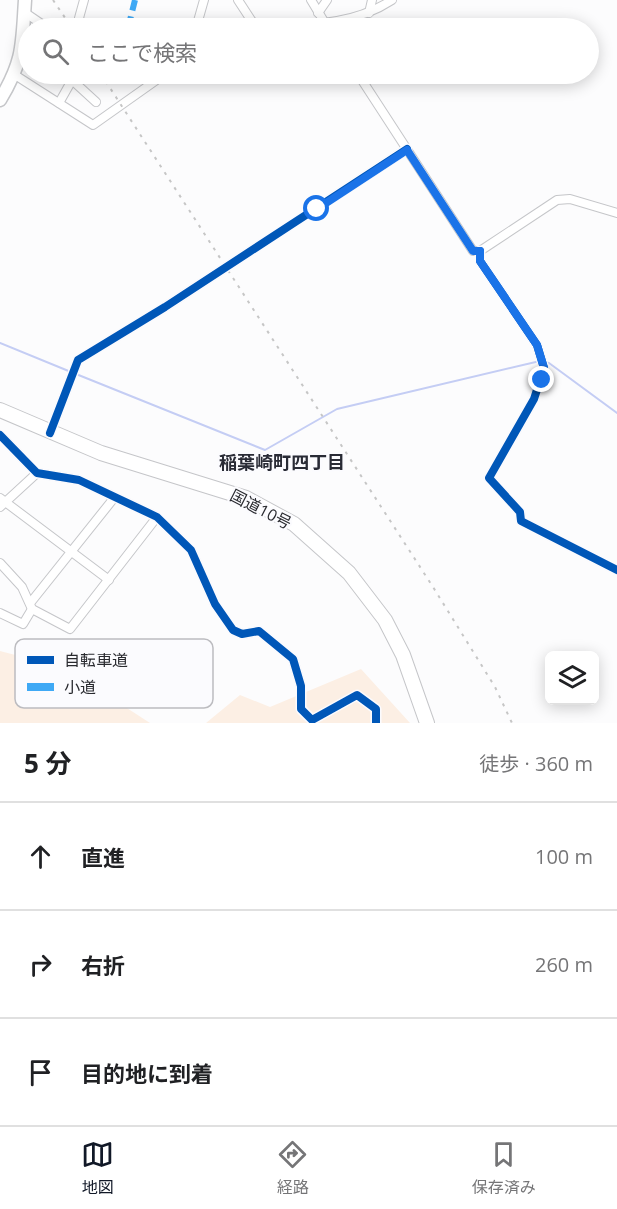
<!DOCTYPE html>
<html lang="ja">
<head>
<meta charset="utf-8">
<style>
	:root { --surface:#fff; --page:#f2f2f2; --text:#202124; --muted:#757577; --line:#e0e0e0; --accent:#111827 }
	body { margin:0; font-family:"Open Sans","Noto Sans JP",sans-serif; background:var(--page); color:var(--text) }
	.controls { position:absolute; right:18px; bottom:18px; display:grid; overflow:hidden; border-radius:9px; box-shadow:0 3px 15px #0003 }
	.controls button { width:54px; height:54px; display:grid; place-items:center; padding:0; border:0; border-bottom:2px solid var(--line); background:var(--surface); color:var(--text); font:30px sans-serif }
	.stop { position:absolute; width:18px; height:18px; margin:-14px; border:4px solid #1a73e8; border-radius:50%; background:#fff }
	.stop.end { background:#1a73e8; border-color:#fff; box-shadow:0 2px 6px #0008 }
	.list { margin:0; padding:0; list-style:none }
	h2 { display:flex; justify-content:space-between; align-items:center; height:78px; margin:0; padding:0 24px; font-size:26px }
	h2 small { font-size:20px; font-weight:400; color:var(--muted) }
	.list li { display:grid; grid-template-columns:39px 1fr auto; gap:18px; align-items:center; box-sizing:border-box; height:108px; padding:0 24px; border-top:2px solid var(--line) }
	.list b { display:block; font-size:22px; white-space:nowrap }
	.list em { font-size:20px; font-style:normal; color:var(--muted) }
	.icon { flex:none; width:33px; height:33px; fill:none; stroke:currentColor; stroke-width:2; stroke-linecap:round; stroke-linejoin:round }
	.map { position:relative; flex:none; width:617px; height:723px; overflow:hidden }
	.search { position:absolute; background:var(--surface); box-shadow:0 3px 15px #0003; left:18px; right:18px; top:18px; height:66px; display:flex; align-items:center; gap:15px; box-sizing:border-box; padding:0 21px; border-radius:33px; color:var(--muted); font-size:22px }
	.sheet { height:402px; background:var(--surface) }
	nav { display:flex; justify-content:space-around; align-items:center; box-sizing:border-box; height:84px; border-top:2px solid var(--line); background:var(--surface); font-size:16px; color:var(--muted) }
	nav a { display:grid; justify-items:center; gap:3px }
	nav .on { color:var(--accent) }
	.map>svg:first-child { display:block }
</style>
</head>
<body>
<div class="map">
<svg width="617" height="723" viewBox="0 0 617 723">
	<rect width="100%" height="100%" fill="#fcfcfd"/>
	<!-- green -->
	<g fill="#fcefe4">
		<path d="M 0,651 L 65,668 L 150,723 L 0,723 Z"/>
		<path d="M 361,669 L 410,723 L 206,723 L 240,695 L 270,707 Z"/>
	</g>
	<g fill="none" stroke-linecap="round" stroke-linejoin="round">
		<!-- stream -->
		<g stroke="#c4cdf4" stroke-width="2">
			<path d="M 0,343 L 71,372"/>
			<path d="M 76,374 L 265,450 L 337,409 L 540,361 L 549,363 L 617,413"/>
		</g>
		<defs>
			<g id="street">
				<path d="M 238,0 L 255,26"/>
				<path d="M 311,0 L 328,28"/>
				<path d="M 24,12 L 46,27"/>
				<path d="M 318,13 L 327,0"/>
				<path d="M 369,13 L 372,0"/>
				<path d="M 84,28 L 79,18 L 84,0"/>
				<path d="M 196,28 L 204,0"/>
				<path d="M 235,28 C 290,22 343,32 392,0"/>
				<path d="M 144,74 L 151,76 L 157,74"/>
				<path d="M 358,74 L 473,251 L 480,251"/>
				<path d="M 15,75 L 93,125 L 165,74"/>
				<path d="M 59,103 L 72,80 L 96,102"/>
				<path d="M 480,251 L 480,261 L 537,345 L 544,368 L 534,399 L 489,478 L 520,512 L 521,521 L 617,570"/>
				<path d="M 480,251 L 557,200 L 570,199 L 617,213"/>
				<path d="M 50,433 L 78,360 L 165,307 L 407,149"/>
				<path d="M 0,435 L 37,473 L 79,480 L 157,517 L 191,550 L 215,604 L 233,630 L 242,634 L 259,631 L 293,659 L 301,686 L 301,709 L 312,720 L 357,695 L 376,709 L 376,723"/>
				<path d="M 0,498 L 109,580"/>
				<path d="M 0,507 L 37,473"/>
				<path d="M 0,563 L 22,587 L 32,609 L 70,629 L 157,517"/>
				<path d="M 31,602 L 114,498"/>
				<path d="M 0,613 L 23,624 L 32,609"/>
			</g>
			<path id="primary" d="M 0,100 C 24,60 22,45 25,0"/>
			<path id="highway" d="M 0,410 L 101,453 L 246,498 L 294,524 L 349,573 L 385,620 L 403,655 L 427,723"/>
		</defs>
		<!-- street casing -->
		<use href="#street" stroke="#c5c6c9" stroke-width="10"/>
		<!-- primary casing -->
		<use href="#primary" stroke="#c5c6c9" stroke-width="15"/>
		<!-- highway casing -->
		<use href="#highway" stroke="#c5c6c9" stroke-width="16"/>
		<!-- street -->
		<use href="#street" stroke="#fff" stroke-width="8"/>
		<!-- primary -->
		<use href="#primary" stroke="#fff" stroke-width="12"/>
		<!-- highway -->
		<use href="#highway" stroke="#fff" stroke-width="14"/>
		<!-- rail -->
		<g stroke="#c6c6c6" stroke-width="2" stroke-dasharray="3 6" stroke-linecap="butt">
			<path d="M 53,0 L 72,28"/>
			<path d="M 101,74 L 433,587 L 495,687 L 512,723"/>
		</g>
		<!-- quiet -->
		<path stroke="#3fa9f5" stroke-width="6" stroke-dasharray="12 6" stroke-linecap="butt" d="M 128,28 L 135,0"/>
		<defs>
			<g id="cycleway">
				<path d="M 480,251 L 480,261 L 537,345 L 544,368 L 534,399 L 489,478 L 520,512 L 521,521 L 617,570"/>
				<path d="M 50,433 L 78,360 L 165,307 L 407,149"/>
				<path d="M 0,435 L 37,473 L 79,480 L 157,517 L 191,550 L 215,604 L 233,630 L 242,634 L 259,631 L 293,659 L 301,686 L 301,709 L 312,720 L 357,695 L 376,709 L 376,723"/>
			</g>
		</defs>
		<!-- cycleway casing -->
		<use href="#cycleway" stroke="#fbfbfe" stroke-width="11"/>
		<!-- cycleway -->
		<use href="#cycleway" stroke="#0057b8" stroke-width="8"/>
	</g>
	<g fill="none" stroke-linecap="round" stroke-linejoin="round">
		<!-- route -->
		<path stroke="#1a73e8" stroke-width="8" d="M 317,209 L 407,150 L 473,251 L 480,251 L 480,261 L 537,345 L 544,368 L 542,380"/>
	</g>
	<g text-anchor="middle" stroke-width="4.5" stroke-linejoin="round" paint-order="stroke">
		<!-- street labels -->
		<g font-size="16" fill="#292a2f" stroke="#fbfbfe">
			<text transform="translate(261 509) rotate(27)" y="6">国道10号</text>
		</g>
		<!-- neighbourhood labels -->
		<g font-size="18" font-weight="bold" fill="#292b35" stroke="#fbfbfe">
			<text x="282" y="469">稲葉崎町四丁目</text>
		</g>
	</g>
	<!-- legend -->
	<rect x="15" y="639" width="198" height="69" rx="9" fill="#fbfbfe" stroke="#bcbcc0" stroke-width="1.5"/>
	<rect x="27" y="656" width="27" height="8" fill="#0057b8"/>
	<rect x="27" y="683" width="27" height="8" fill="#3fa9f5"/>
	<g font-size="16" fill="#292a2f">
		<text x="64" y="666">自転車道</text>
		<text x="64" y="693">小道</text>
	</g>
</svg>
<div class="controls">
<button><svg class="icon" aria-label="layers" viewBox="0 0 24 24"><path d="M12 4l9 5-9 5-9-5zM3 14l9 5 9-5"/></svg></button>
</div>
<div class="stop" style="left:317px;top:209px"></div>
<div class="stop end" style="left:542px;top:380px"></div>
<div class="search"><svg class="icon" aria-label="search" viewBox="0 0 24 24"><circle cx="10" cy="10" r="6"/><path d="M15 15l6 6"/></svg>ここで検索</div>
</div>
<section class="sheet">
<h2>5 分<small>徒歩 · 360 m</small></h2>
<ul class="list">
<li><svg class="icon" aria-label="ahead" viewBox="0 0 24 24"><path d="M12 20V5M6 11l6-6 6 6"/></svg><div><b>直進</b></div><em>100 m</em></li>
<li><svg class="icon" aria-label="right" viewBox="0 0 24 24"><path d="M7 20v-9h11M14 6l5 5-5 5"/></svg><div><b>右折</b></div><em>260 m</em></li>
<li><svg class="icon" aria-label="arrive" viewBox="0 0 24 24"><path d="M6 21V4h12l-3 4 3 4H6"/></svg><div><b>目的地に到着</b></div></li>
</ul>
</section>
<nav>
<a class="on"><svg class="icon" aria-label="map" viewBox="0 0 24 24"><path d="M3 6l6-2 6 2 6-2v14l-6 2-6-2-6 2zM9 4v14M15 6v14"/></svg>地図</a>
<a><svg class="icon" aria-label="directions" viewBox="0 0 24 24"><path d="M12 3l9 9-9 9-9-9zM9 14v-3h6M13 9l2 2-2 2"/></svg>経路</a>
<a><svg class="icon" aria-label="saved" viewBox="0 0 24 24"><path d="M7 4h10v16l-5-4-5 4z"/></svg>保存済み</a>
</nav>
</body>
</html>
